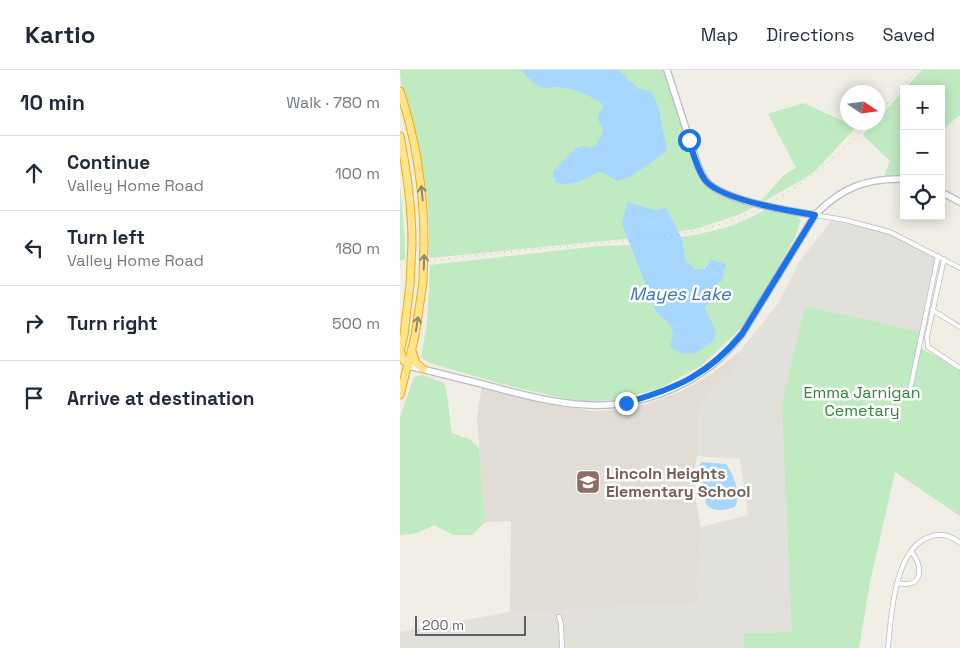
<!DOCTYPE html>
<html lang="en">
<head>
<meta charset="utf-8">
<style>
	:root { --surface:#fff; --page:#f6f6f7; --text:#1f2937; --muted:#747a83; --line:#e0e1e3 }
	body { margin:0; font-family:"Space Grotesk",sans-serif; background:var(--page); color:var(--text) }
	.controls { position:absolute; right:15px; top:15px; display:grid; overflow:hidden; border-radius:0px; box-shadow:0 2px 12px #0003 }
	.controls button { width:45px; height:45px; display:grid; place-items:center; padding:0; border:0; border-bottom:1px solid var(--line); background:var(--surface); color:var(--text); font:25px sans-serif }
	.compass { position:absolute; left:440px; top:15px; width:45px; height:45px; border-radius:50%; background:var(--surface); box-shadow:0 2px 12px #0003; rotate:103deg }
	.scale { position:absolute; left:15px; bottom:12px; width:111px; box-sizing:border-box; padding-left:5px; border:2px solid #5d6167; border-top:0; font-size:14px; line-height:18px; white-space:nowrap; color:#5d6167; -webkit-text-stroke:4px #fff; paint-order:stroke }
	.stop { position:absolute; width:15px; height:15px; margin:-11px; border:4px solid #1a73e8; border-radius:50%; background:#fff }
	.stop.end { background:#1a73e8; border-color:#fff; box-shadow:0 1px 5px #0008 }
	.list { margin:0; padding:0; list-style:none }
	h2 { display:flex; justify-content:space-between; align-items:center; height:65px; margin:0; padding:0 20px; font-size:21px }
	h2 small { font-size:16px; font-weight:400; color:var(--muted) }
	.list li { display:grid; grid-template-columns:32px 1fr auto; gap:15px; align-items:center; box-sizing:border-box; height:75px; padding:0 20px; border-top:1px solid var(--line) }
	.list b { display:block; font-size:19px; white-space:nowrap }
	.list p { margin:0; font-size:16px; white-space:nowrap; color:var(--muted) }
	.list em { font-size:16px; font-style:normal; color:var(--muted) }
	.icon { flex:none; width:28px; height:28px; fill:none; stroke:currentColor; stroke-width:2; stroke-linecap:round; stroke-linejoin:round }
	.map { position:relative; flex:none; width:560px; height:578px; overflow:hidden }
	header { display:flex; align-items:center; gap:30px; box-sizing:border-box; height:70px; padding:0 25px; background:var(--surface); border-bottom:1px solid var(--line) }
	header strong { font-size:24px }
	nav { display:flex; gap:28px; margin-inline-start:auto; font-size:18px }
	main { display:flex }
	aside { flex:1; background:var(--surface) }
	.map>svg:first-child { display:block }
</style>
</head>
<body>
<header>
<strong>Kartio</strong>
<nav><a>Map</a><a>Directions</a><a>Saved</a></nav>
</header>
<main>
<aside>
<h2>10 min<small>Walk · 780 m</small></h2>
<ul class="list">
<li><svg class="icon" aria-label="ahead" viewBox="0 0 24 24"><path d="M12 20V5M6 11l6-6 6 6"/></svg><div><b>Continue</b><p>Valley Home Road</p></div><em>100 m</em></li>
<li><svg class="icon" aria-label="left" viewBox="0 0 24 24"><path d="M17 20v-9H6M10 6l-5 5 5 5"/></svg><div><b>Turn left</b><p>Valley Home Road</p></div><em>180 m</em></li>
<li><svg class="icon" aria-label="right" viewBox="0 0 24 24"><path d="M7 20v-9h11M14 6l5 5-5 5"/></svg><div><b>Turn right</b></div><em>500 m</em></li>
<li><svg class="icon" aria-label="arrive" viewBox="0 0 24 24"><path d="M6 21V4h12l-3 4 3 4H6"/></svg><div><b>Arrive at destination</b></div></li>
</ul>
</aside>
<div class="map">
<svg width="560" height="578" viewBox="0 0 560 578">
	<rect width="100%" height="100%" fill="#f1eee5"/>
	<!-- industrial -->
	<path fill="#e1e0da" d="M 431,151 L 465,157 L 493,165 L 538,186 L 521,262 L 405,236 L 392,562 L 344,563 L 343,578 L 0,578 L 0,562 L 110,542 L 300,534 L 297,515 L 301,457 L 348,445 L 340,389 L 297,386 L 297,342 L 314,314 L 333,302 L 340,281 L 377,235 L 400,191 Z"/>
	<!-- education -->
	<path fill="#e1ddd4" d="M 340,281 L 333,302 L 314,314 L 297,342 L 297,386 L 295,397 L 295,426 L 301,457 L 297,515 L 300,534 L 110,542 L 111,451 L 85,452 L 77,349 L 82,314 L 189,341 L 214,340 L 246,334 L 282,321 L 314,302 Z"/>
	<!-- green -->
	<g fill="#c0eac1">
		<path d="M 0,0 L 267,0 L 303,107 L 316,119 L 359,133 L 384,105 L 396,98 L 368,44 L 403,33 L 456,57 L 416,100 L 407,107 L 341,144 L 296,159 L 225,169 L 29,188 C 30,149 27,112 18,74 C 13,52 0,22 0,0 Z"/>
		<path d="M 522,0 L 560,0 L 560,45 L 541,61 L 541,19 L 505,19 Z"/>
		<path d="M 504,20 L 504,109 L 483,109 L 490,91 L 463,65 L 474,53 L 478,52 L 478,49 Z"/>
		<path d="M 0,115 L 5,171 L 5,189 L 0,191 Z"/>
		<path d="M 366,139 L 397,146 L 401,151 L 395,167 L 356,238 L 339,260 L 301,296 L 256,320 L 212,330 L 180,332 L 102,314 L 30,293 L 21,288 L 27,253 L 30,195 L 199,176 L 230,175 L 256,242 L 270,255 L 273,265 L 288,283 L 295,284 L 316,261 L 305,238 L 316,223 L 318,213 L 307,193 L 304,199 L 295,199 L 286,191 L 281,167 C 311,163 340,155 366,139 Z"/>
		<path d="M 405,236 L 521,262 L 518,277 L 560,298 L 560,446 L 495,402 L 470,512 L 459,578 L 343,578 L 344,563 L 392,562 L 382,335 Z"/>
		<path d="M 23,305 L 44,313 C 50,330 48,346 52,363 L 71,370 L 79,378 L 85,452 L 72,465 L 53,465 L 34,455 C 23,461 14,465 1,465 L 0,469 L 0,347 L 14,307 Z"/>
	</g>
	<!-- water -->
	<g fill="#a7d7ff">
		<path d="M 121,0 L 218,0 L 238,18 L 252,22 L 259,39 L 267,81 L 230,107 L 217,111 L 200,101 C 185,109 174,117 156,113 L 153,107 L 153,101 L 176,78 L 183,76 L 192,78 L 196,75 L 204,61 L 199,52 L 198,46 L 204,36 C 196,27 169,17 157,17 C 151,16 147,20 141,17 C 132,13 127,6 121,0 Z"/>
		<path d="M 227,132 L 255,140 L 266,138 L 282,169 L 286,191 L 295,199 L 304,199 L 311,190 L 326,194 L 322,211 L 318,213 L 316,223 L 305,238 L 316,261 L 313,271 L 295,284 L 288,283 L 282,284 L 270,277 L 273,265 L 270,255 L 256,242 L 222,154 Z"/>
		<path d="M 302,392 L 326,394 C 334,405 341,424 335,437 C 325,440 314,443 306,434 L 299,395 Z"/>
	</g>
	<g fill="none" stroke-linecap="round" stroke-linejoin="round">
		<defs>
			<g id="street">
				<path d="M 415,145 L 445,150 L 490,162 L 560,198"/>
				<path d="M 544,189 L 527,267 L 528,277 L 560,298"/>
				<path d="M 532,240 L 560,257"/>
				<path d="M 509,325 L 538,186"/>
				<path d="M 497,513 C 523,519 524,498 511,481"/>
				<path d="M 159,547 L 161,554 L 162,578"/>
				<path d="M 488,578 C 491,546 494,476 532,466 C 543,463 552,466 560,473"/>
			</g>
			<g id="secondary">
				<path d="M 267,0 L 298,96 C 301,102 303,108 308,113 C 327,131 388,141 415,145"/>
				<path d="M 541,122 L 560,132"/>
				<path d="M 9,296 C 38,303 67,310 97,318 C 128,326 158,334 190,335 C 228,337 270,324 301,303 C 317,293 331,278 342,264 L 415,145 C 441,118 466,108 504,109"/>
			</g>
			<g id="highway">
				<path d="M 0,21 C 16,70 24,120 24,172"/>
				<path d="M 0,66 C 7,102 12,137 12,173"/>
				<path d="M 0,280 L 3,290 L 9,296"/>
				<path d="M 0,281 L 4,265 L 10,214"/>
				<path d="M 12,281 L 16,293 L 23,299"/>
				<path d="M 0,325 L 15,266 L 23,212"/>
			</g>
		</defs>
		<!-- street casing -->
		<use href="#street" stroke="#b8bbc0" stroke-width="5.5"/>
		<!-- secondary casing -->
		<use href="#secondary" stroke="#b9bcc2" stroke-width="8"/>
		<!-- highway casing -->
		<use href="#highway" stroke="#f6ad00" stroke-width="9"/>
		<!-- street -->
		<use href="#street" stroke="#fff" stroke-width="4"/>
		<!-- secondary -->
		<use href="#secondary" stroke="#fff" stroke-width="5.5"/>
		<!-- highway -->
		<use href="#highway" stroke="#ffe48e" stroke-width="7"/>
		<!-- rail -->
		<g stroke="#b6b7b8" stroke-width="1" stroke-dasharray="1 6" stroke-linecap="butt">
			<path d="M 478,44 L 518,0"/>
			<path d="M 0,196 C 63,185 128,180 192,174 C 243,169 295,167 343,146 C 392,125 434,91 470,52"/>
		</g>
		<defs>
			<g id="highway-bridge">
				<path d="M 23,212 L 24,172"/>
				<path d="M 10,214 L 12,173"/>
			</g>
		</defs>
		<!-- highway-bridge casing -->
		<use href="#highway-bridge" stroke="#f6ad00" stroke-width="9" stroke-linecap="butt"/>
		<!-- highway-bridge -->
		<use href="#highway-bridge" stroke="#ffe48e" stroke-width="7"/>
	</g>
	<!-- one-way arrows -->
	<defs><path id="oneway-shaft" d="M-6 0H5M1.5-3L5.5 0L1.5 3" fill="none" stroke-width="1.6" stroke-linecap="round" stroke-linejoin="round" transform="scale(1.25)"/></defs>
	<g stroke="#8e8873">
		<use href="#oneway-shaft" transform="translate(22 123) rotate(-96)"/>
		<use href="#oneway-shaft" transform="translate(24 192) rotate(-88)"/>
		<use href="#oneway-shaft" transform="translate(17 254) rotate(-81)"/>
	</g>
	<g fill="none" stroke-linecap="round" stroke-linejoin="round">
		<!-- route -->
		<path stroke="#1a73e8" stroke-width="6" d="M 226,333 C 277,318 308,305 342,264 L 415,145 C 389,141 321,130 305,110 C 297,99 293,83 289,70"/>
	</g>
	<!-- icons -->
	<defs>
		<symbol id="school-square" viewBox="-11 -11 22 22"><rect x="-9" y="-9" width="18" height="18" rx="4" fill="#8d6e63" stroke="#fff"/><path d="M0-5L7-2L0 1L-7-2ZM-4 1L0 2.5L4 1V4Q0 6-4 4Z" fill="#fff"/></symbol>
	</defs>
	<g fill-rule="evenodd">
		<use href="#school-square" x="174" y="398" width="28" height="28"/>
	</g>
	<g text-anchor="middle" stroke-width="5" stroke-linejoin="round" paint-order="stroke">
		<!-- park labels -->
		<g font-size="16" fill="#2e8533" stroke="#fff">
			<text x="462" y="328">Emma Jarnigan<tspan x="462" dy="18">Cemetary</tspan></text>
		</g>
		<!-- education labels -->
		<g font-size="16" font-weight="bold" fill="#785e54" stroke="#fff" text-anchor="start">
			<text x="206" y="409">Lincoln Heights<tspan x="206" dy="18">Elementary School</tspan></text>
		</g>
		<!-- water labels -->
		<g font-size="18" font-style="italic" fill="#3a77ba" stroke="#fff">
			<text x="280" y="230">Mayes Lake</text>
		</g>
	</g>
</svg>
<div class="controls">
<button>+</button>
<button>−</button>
<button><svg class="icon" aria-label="locate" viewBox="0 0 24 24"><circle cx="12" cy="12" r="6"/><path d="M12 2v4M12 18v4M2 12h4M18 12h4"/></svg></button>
</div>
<svg class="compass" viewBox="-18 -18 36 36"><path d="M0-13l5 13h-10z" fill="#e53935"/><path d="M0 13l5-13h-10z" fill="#747a83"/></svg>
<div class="scale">200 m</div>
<div class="stop" style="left:289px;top:70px"></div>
<div class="stop end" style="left:226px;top:333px"></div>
</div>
</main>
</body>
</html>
